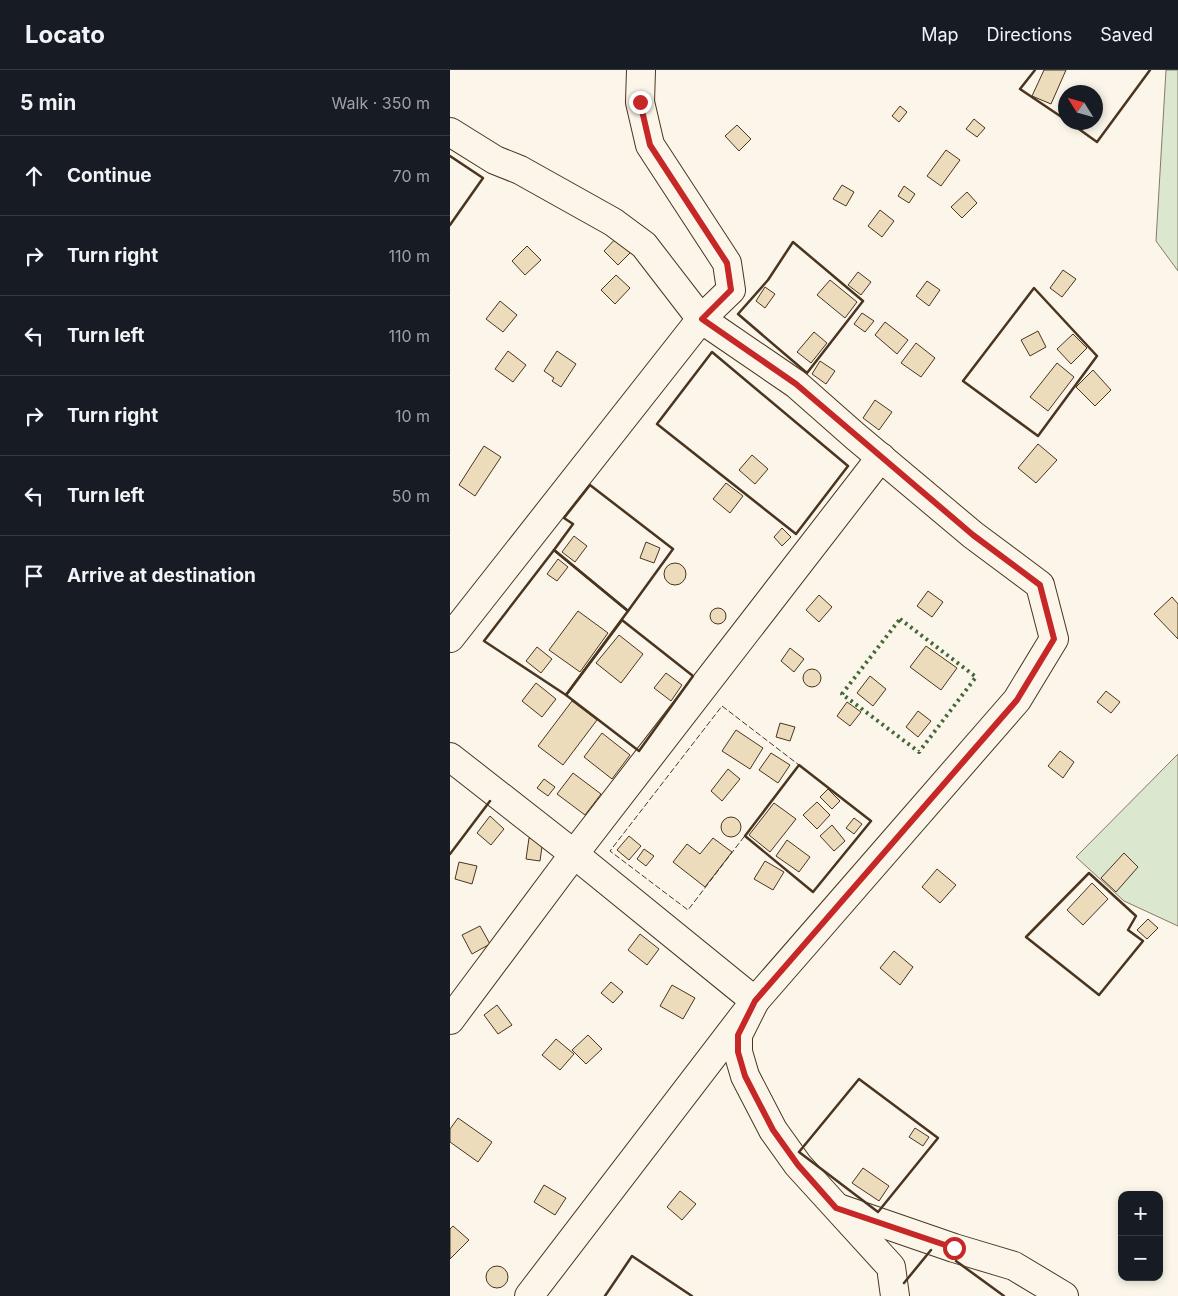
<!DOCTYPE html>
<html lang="en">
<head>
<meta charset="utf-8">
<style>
	:root { --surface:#171b24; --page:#242831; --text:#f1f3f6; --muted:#9ea1a6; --line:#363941 }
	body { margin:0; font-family:Inter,sans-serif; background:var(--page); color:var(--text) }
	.controls { position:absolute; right:15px; bottom:15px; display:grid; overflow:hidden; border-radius:10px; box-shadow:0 2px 8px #0003 }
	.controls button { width:45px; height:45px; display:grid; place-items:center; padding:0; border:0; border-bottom:1px solid var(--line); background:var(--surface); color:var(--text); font:25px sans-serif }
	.compass { position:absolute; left:608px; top:15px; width:45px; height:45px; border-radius:50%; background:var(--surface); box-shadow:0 2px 8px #0003; rotate:307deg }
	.stop { position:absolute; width:15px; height:15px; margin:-11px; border:4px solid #c62828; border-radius:50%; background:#fff }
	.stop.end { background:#c62828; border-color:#fff; box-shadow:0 1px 5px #0008 }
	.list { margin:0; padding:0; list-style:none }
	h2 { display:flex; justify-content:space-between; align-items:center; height:65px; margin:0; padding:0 20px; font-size:21px }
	h2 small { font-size:16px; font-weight:400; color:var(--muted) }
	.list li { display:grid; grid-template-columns:32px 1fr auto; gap:15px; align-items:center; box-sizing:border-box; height:80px; padding:0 20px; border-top:1px solid var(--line) }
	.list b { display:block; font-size:19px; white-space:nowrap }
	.list em { font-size:16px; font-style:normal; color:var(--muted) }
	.icon { flex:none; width:28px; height:28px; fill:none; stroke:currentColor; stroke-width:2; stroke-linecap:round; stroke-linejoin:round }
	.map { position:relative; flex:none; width:728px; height:1226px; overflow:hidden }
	header { display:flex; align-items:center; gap:30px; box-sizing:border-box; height:70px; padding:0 25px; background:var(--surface); border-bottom:1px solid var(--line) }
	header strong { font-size:24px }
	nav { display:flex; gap:28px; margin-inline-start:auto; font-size:18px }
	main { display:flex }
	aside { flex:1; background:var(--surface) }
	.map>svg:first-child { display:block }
</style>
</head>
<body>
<header>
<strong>Locato</strong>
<nav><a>Map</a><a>Directions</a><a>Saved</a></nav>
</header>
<main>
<aside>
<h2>5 min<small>Walk · 350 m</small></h2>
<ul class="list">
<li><svg class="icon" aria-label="ahead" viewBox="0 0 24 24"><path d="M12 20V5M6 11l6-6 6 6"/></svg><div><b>Continue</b></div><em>70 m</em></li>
<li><svg class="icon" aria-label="right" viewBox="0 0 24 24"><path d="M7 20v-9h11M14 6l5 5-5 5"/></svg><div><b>Turn right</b></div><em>110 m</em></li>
<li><svg class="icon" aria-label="left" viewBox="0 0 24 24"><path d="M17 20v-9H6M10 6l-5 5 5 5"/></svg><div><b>Turn left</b></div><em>110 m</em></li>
<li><svg class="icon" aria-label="right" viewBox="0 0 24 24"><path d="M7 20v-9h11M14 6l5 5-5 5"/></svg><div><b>Turn right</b></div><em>10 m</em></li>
<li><svg class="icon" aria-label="left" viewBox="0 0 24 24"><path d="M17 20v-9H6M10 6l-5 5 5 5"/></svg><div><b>Turn left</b></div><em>50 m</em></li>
<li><svg class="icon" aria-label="arrive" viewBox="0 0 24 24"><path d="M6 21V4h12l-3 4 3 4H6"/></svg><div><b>Arrive at destination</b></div></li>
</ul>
</aside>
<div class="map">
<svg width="728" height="1226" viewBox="0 0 728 1226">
	<rect width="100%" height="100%" fill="#fbf6e9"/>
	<!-- green -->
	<g fill="#dce7d0" stroke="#887966">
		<path d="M 716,0 L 728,0 L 728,201 L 706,171 Z"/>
		<path d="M 728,684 L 728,856 L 674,831 L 626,787 Z"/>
	</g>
	<!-- building -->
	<g fill="#ecdcbc" stroke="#4a3520">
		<path d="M 594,0 L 616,0 L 601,34 L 582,26 Z"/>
		<path d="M 450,36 L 457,42 L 449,52 L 442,46 Z"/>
		<path d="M 524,49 L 535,58 L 527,67 L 516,59 Z"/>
		<path d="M 287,55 L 301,69 L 289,81 L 275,66 Z"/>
		<path d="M 496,80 L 510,90 L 491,116 L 477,106 Z"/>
		<path d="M 392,115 L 404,122 L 396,136 L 383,129 Z"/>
		<path d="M 454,116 L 465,124 L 459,133 L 448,126 Z"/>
		<path d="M 517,122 L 527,133 L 512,148 L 501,137 Z"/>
		<path d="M 430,140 L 444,151 L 432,167 L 418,156 Z"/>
		<path d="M 169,165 L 183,180 L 168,195 L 154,181 Z"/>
		<path d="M 77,176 L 91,190 L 75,205 L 62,191 Z"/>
		<path d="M 613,200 L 626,209 L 612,227 L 600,218 Z"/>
		<path d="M 408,202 L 421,212 L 411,225 L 398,215 Z"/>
		<path d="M 166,205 L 180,218 L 165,234 L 151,220 Z"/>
		<path d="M 380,210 L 407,232 L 395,248 L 367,225 Z"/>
		<path d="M 477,211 L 490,220 L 479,236 L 466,226 Z"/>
		<path d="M 315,217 L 325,224 L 315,238 L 306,231 Z"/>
		<path d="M 50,231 L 67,245 L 53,262 L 36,249 Z"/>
		<path d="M 412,243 L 424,251 L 415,262 L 404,254 Z"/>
		<path d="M 435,252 L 458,270 L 447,284 L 425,265 Z"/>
		<path d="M 588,261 L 596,277 L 580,286 L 571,270 Z"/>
		<path d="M 364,262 L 377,273 L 361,293 L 347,282 Z"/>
		<path d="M 623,264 L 637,278 L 621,294 L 607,279 Z"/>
		<path d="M 466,273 L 485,288 L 471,307 L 451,293 Z"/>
		<path d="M 58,281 L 76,295 L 63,312 L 45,299 Z"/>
		<path d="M 107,281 L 126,294 L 111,317 L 102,311 L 104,308 L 94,301 Z"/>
		<path d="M 370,291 L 385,301 L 376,314 L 362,304 Z"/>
		<path d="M 607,293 L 624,307 L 598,341 L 580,327 Z"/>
		<path d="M 643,300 L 661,320 L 645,336 L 626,317 Z"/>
		<path d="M 425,330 L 442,342 L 429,360 L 413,348 Z"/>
		<path d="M 588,374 L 607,390 L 586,413 L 568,398 Z"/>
		<path d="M 34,376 L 51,387 L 25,426 L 9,415 Z"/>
		<path d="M 302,385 L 318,399 L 305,414 L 289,400 Z"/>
		<path d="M 276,413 L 293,426 L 280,443 L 263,429 Z"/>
		<path d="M 332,458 L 341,467 L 332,476 L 324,467 Z"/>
		<path d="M 124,466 L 137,476 L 125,492 L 112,482 Z"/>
		<path d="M 196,472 L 210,478 L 204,493 L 190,488 Z"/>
		<path d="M 108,489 L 118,497 L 107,511 L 97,504 Z"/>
		<circle cx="225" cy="504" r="11"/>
		<path d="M 478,521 L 493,532 L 482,547 L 467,536 Z"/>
		<path d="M 369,525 L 382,537 L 369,552 L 356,540 Z"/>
		<path d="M 722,527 L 728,534 L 728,569 L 704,544 Z"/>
		<circle cx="268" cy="546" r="8"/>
		<path d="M 128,541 L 158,563 L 130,602 L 99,580 Z"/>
		<path d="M 169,565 L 193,584 L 171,613 L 146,593 Z"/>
		<path d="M 476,576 L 507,598 L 491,620 L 460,597 Z"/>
		<path d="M 87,577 L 102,589 L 91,603 L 76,591 Z"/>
		<path d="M 340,578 L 354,589 L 344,602 L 331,591 Z"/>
		<circle cx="362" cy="608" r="9"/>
		<path d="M 216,603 L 232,615 L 221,631 L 204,618 Z"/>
		<path d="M 420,606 L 436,619 L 423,636 L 407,623 Z"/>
		<path d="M 86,613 L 106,629 L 92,647 L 72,631 Z"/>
		<path d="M 656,621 L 670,632 L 661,643 L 647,632 Z"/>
		<path d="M 122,631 L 147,650 L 113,695 L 88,676 Z"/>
		<path d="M 397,632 L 411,642 L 400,656 L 387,646 Z"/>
		<path d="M 468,641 L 481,651 L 468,667 L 456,657 Z"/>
		<path d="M 330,653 L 345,657 L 340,671 L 326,667 Z"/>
		<path d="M 286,660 L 313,678 L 300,699 L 272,681 Z"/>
		<path d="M 152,663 L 180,685 L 162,709 L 134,687 Z"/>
		<path d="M 610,681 L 624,692 L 613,708 L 598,696 Z"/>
		<path d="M 321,683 L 340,695 L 328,713 L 309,700 Z"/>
		<path d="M 278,699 L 290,709 L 272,731 L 261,721 Z"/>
		<path d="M 123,703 L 151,724 L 135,745 L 107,724 Z"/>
		<path d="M 94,709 L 105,717 L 98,726 L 87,718 Z"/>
		<path d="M 378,719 L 390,731 L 382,739 L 370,727 Z"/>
		<path d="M 367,732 L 380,745 L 367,759 L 353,745 Z"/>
		<path d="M 324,733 L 346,749 L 320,782 L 299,765 Z"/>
		<path d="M 40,746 L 54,759 L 41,775 L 27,763 Z"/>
		<circle cx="281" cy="757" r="10"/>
		<path d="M 404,748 L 412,754 L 404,764 L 396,758 Z"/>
		<path d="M 382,755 L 395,771 L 384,781 L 370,766 Z"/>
		<path d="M 179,766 L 191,776 L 179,790 L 167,780 Z"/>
		<path d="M 79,768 L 93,769 L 90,791 L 76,789 Z"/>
		<path d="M 263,768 L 282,782 L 255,817 L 223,792 L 237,774 L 250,784 Z"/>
		<path d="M 337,770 L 360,787 L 349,802 L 326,786 Z"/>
		<path d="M 194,779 L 204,786 L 196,796 L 187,789 Z"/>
		<path d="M 674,783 L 688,797 L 666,822 L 651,808 Z"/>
		<path d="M 315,791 L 334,802 L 323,820 L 304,809 Z"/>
		<path d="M 9,792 L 27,796 L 22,814 L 5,809 Z"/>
		<path d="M 487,799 L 506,815 L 490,833 L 472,817 Z"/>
		<path d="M 642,813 L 658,829 L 633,855 L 617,840 Z"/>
		<path d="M 698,849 L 708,858 L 697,869 L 687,860 Z"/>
		<path d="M 30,856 L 40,874 L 22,884 L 12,865 Z"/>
		<path d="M 190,864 L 209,879 L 197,895 L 178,880 Z"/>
		<path d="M 444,881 L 463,897 L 450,915 L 430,898 Z"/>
		<path d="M 161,912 L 173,922 L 163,933 L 151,923 Z"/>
		<path d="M 222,915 L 245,928 L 233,949 L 210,936 Z"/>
		<path d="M 47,935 L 62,955 L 48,964 L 34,945 Z"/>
		<path d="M 138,965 L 152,979 L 136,994 L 122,980 Z"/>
		<path d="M 106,969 L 124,984 L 110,1000 L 92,985 Z"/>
		<path d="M 8,1048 L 42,1072 L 28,1092 L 0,1072 L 0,1059 Z"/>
		<path d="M 465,1058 L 479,1067 L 473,1076 L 459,1067 Z"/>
		<path d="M 413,1098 L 439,1116 L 429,1131 L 402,1113 Z"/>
		<path d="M 94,1115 L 116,1128 L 105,1145 L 84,1132 Z"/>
		<path d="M 230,1121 L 246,1134 L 232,1150 L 217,1137 Z"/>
		<path d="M 3,1156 L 19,1170 L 0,1189 L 0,1159 Z"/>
		<circle cx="47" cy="1207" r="11"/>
	</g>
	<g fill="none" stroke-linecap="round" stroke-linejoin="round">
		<defs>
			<g id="minor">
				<path d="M 0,62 L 45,90 L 70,100 L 163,152 L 194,175 L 251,249 L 346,314 L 405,366 L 523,465 L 590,515 L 604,569 L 567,630 L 305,931 L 79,1226"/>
				<path d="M 0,568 L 251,249 L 281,220 L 277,193 L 200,75 L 190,32 L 191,0"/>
				<path d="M 0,687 L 124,784 L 305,931 L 288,965 L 288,982 L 295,1006 L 323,1060 L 348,1095 L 441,1197 L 445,1226"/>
				<path d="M 0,950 L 124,784 L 431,387"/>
				<path d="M 388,1138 L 504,1178 L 564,1196 L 614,1226"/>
			</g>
		</defs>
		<!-- minor casing -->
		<use href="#minor" stroke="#4a3520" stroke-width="30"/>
		<!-- minor -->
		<use href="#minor" stroke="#fbf6e9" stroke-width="28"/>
		<!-- hedge -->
		<path stroke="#436837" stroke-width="4" stroke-dasharray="2.5 4" stroke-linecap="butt" d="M 450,549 L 526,607 L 469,682 L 392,624 Z"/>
		<!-- fence -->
		<path stroke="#4a3520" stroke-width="1" stroke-dasharray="6 2.5" stroke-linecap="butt" d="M 272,636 L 349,695 L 238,840 L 160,781 Z"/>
		<!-- wall -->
		<g stroke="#4a3520" stroke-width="2.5">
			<path d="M 585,0 L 570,19 L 616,50"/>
			<path d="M 619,52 L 647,72 L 700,0"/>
			<path d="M 0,86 L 33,108 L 0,155"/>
			<path d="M 343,172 L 413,231 L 357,303 L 288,244 L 318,210 Z"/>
			<path d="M 584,218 L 647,286 L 588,366 L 513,311 Z"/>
			<path d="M 262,282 L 398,396 L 346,464 L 207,354 Z"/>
			<path d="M 140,415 L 223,479 L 178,541 L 104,480 L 123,454 L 114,448 Z"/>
			<path d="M 104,480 L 178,541 L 116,625 L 34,571 Z"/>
			<path d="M 172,550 L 243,606 L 189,681 L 116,625 Z"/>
			<path d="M 349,695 L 421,751 L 363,822 L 295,766 Z"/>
			<path d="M 0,784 L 40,731"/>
			<path d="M 639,803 L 686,846 L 678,860 L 693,871 L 649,925 L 576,867 Z"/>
			<path d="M 409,1009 L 488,1068 L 428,1142 L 349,1082 Z"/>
			<path d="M 506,1191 L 554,1226"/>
			<path d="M 454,1213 L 481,1180"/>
			<path d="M 155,1226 L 182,1186 L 242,1226"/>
		</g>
	</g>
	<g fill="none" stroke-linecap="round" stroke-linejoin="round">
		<!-- route -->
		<path stroke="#c62828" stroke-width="6" d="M 190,32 L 200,75 L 277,193 L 281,220 L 252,249 L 346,314 L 523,465 L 590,515 L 604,569 L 567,630 L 305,931 L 288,965 L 288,982 L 295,1006 L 323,1060 L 348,1095 L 386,1138 L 504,1178"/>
	</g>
</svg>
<div class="controls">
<button>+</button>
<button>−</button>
</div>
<svg class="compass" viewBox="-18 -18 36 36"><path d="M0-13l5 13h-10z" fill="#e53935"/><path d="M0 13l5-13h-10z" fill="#9ea1a6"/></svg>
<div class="stop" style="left:504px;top:1178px"></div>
<div class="stop end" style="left:190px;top:32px"></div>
</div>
</main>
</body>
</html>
